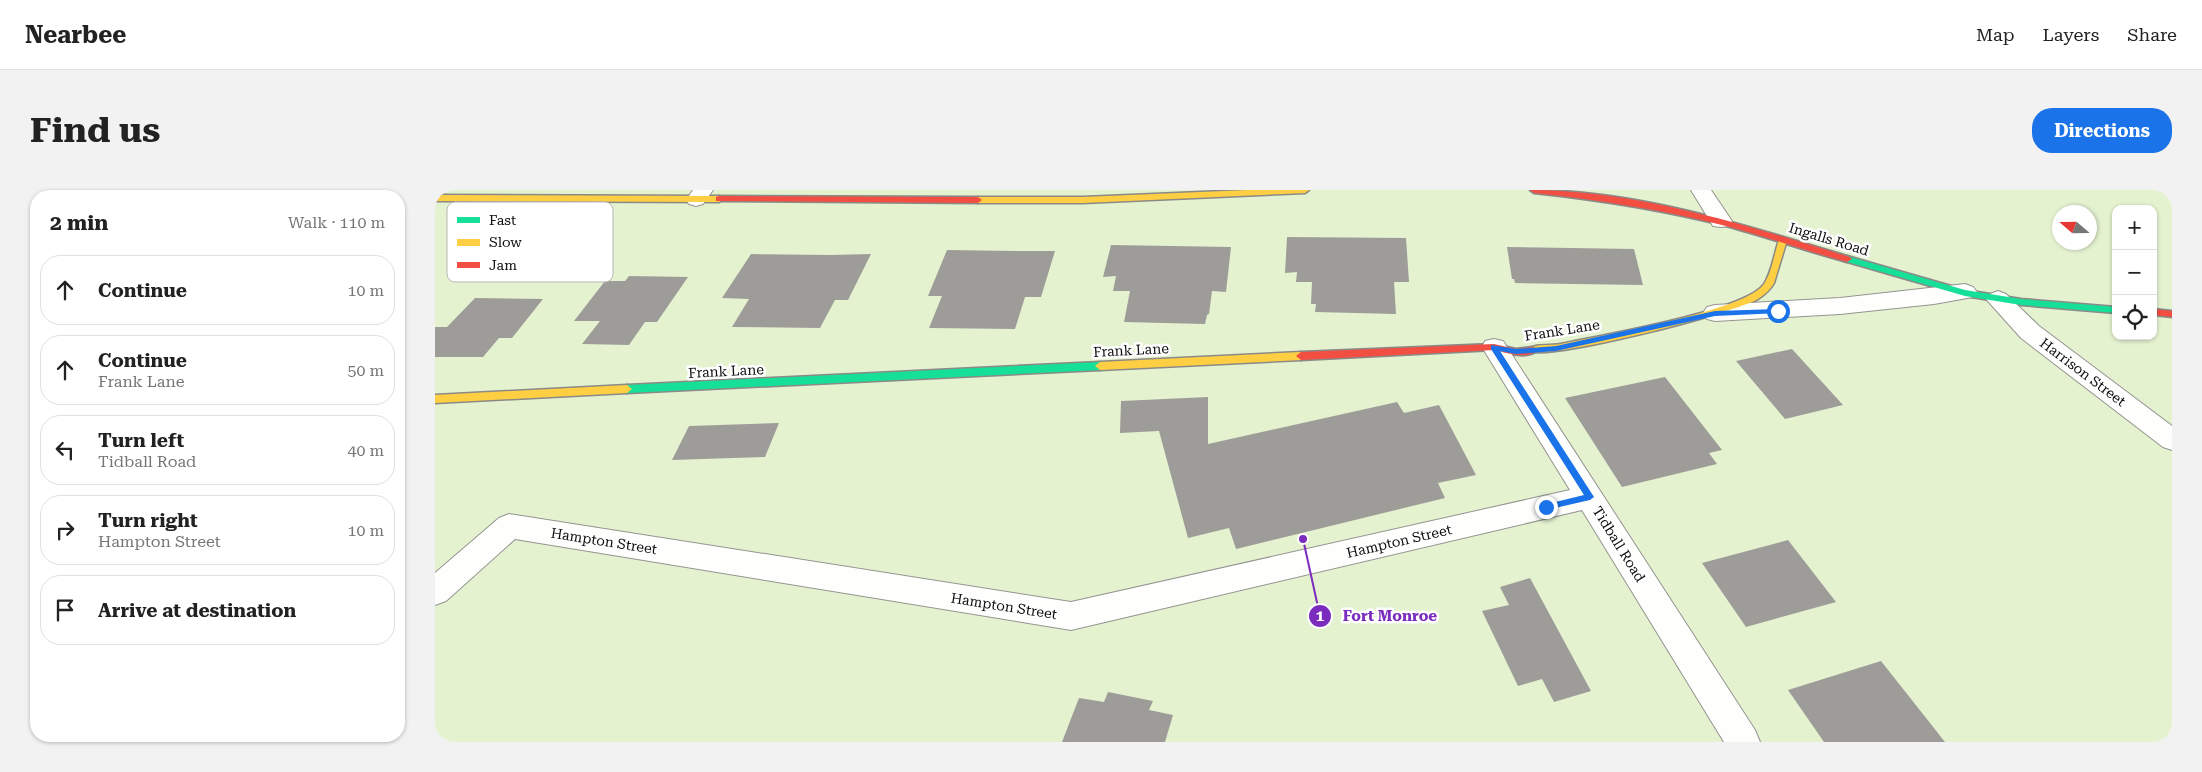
<!DOCTYPE html>
<html lang="en">
<head>
<meta charset="utf-8">
<style>
	:root { --surface:#fff; --page:#f2f2f2; --text:#222; --muted:#767676; --line:#e0e0e0; --accent:#1a73e8 }
	body { margin:0; font-family:"Roboto Serif",serif; background:var(--page); color:var(--text) }
	.controls { position:absolute; right:15px; top:15px; display:grid; overflow:hidden; border-radius:10px; box-shadow:0 1px 4px #0004 }
	.controls button { width:45px; height:45px; display:grid; place-items:center; padding:0; border:0; border-bottom:1px solid var(--line); background:var(--surface); color:var(--text); font:25px sans-serif }
	.compass { position:absolute; left:1617px; top:15px; width:45px; height:45px; border-radius:50%; background:var(--surface); box-shadow:0 1px 4px #0004; rotate:290deg }
	.stop { position:absolute; width:15px; height:15px; margin:-11px; border:4px solid #1a73e8; border-radius:50%; background:#fff }
	.stop.end { background:#1a73e8; border-color:#fff; box-shadow:0 1px 5px #0008 }
	.list { margin:0; padding:0; list-style:none }
	h2 { display:flex; justify-content:space-between; align-items:center; height:65px; margin:0; padding:0 20px; font-size:21px }
	h2 small { font-size:16px; font-weight:400; color:var(--muted) }
	.list li { display:grid; grid-template-columns:32px 1fr auto; gap:15px; align-items:center; box-sizing:border-box; height:70px; margin:0 10px 10px; padding:0 10px; border:1px solid var(--line); border-radius:20px }
	.list b { display:block; font-size:19px; white-space:nowrap }
	.list p { margin:0; font-size:16px; white-space:nowrap; color:var(--muted) }
	.list em { font-size:16px; font-style:normal; color:var(--muted) }
	.icon { flex:none; width:28px; height:28px; fill:none; stroke:currentColor; stroke-width:2; stroke-linecap:round; stroke-linejoin:round }
	.map { position:relative; flex:none; width:1737px; height:552px; overflow:hidden; border-radius:20px }
	header { display:flex; align-items:center; gap:30px; box-sizing:border-box; height:70px; padding:0 25px; background:var(--surface); border-bottom:1px solid var(--line) }
	header strong { font-size:24px }
	nav { display:flex; gap:28px; margin-inline-start:auto; font-size:18px }
	.intro { display:flex; align-items:center; justify-content:space-between; box-sizing:border-box; height:120px; padding:0 30px }
	h1 { margin:0; font-size:35px }
	.button { padding:12px 22px; border-radius:20px; background:var(--accent); color:#fff; font-size:18px; font-weight:700 }
	main { display:flex; gap:30px; padding:0 30px }
	aside { flex:1; background:var(--surface); border-radius:20px; box-shadow:0 1px 4px #0004 }
	.map>svg:first-child { display:block }
</style>
</head>
<body>
<header>
<strong>Nearbee</strong>
<nav><a>Map</a><a>Layers</a><a>Share</a></nav>
</header>
<div class="intro"><h1>Find us</h1><a class="button">Directions</a></div>
<main>
<aside>
<h2>2 min<small>Walk · 110 m</small></h2>
<ul class="list">
<li><svg class="icon" aria-label="ahead" viewBox="0 0 24 24"><path d="M12 20V5M6 11l6-6 6 6"/></svg><div><b>Continue</b></div><em>10 m</em></li>
<li><svg class="icon" aria-label="ahead" viewBox="0 0 24 24"><path d="M12 20V5M6 11l6-6 6 6"/></svg><div><b>Continue</b><p>Frank Lane</p></div><em>50 m</em></li>
<li><svg class="icon" aria-label="left" viewBox="0 0 24 24"><path d="M17 20v-9H6M10 6l-5 5 5 5"/></svg><div><b>Turn left</b><p>Tidball Road</p></div><em>40 m</em></li>
<li><svg class="icon" aria-label="right" viewBox="0 0 24 24"><path d="M7 20v-9h11M14 6l5 5-5 5"/></svg><div><b>Turn right</b><p>Hampton Street</p></div><em>10 m</em></li>
<li><svg class="icon" aria-label="arrive" viewBox="0 0 24 24"><path d="M6 21V4h12l-3 4 3 4H6"/></svg><div><b>Arrive at destination</b></div></li>
</ul>
</aside>
<div class="map">
<svg width="1737" height="552" viewBox="0 0 1737 552">
	<rect width="100%" height="100%" fill="#fbf9f2"/>
	<!-- green -->
	<path fill="#e4f2d0" fill-rule="evenodd" d="M 0,0 L 1737,0 L 1737,552 L 0,552 ZM 1681,19 L 1718,19 L 1718,146 L 1681,146 ZM 1624,22 L 1654,22 L 1654,52 L 1624,52 Z"/>
	<!-- building -->
	<g fill="#9e9c98">
		<path d="M 852,47 L 971,48 L 974,92 L 959,92 L 961,124 L 880,122 L 881,114 L 876,114 L 877,92 L 861,92 L 862,82 L 850,83 Z"/>
		<path d="M 676,55 L 796,57 L 791,102 L 777,101 L 774,124 L 772,125 L 770,134 L 689,132 L 695,101 L 678,101 L 681,86 L 668,87 Z"/>
		<path d="M 1072,57 L 1199,59 L 1208,95 L 1080,93 L 1079,89 L 1077,89 Z"/>
		<path d="M 512,60 L 580,61 L 620,61 L 606,107 L 590,107 L 580,139 L 494,138 L 507,106 L 493,106 Z"/>
		<path d="M 316,64 L 396,65 L 436,64 L 413,110 L 400,110 L 385,138 L 297,137 L 314,109 L 287,108 Z"/>
		<path d="M 194,86 L 253,87 L 222,132 L 210,132 L 194,155 L 147,154 L 165,131 L 139,131 L 170,91 L 190,91 Z"/>
		<path d="M 40,108 L 108,109 L 77,148 L 64,148 L 48,167 L 0,167 L 0,137 L 12,137 Z"/>
		<path d="M 1357,159 L 1408,215 L 1350,229 L 1301,171 Z"/>
		<path d="M 1230,187 L 1287,260 L 1274,263 L 1282,274 L 1187,297 L 1130,208 Z"/>
		<path d="M 773,207 L 773,254 L 962,212 L 969,223 L 1004,215 L 1041,285 L 1003,293 L 1010,308 L 801,359 L 794,338 L 753,348 L 724,241 L 685,243 L 686,211 Z"/>
		<path d="M 344,233 L 330,267 L 237,270 L 254,236 Z"/>
		<path d="M 1353,350 L 1401,412 L 1311,437 L 1267,373 Z"/>
		<path d="M 1095,388 L 1156,501 L 1119,512 L 1107,489 L 1083,496 L 1047,421 L 1074,415 L 1065,397 Z"/>
		<path d="M 1446,471 L 1510,552 L 1389,552 L 1353,500 Z"/>
		<path d="M 673,502 L 718,511 L 714,520 L 738,525 L 730,552 L 627,552 L 644,508 L 669,512 Z"/>
	</g>
	<g fill="none" stroke-linecap="round" stroke-linejoin="round">
		<defs>
			<g id="street">
				<path d="M 258,0 L 278,0 L 268,14 L 261,16 L 254,14 L 251,10 Z"/>
				<path d="M 1256,0 L 1276,0 L 1297,31 L 1294,36 L 1286,37 L 1278,36 Z"/>
				<path d="M 1530,94 L 1538,97 L 1542,102 L 1538,107 L 1499,114 L 1405,124 L 1280,131 L 1272,129 L 1268,123 L 1272,117 L 1280,115 L 1405,108 Z"/>
				<path d="M 1563,101 L 1571,104 L 1604,136 L 1737,236 L 1737,260 L 1728,257 L 1586,148 L 1551,109 L 1555,104 Z"/>
				<path d="M 1059,149 L 1068,151 L 1320,540 L 1325,552 L 1289,552 L 1147,320 L 636,440 L 80,349 L 11,411 L 0,415 L 0,383 L 64,328 L 74,324 L 636,412 L 1135,300 L 1047,157 L 1050,151 Z"/>
			</g>
			<g id="fast">
				<path d="M 1412,66 L 1530,100 L 1586,109 L 1681,117 L 1681,123 L 1586,115 L 1530,106 L 1409,71 L 1409,67 Z"/>
				<path d="M 665,172 L 670,176 L 665,180 L 192,203 L 187,199 L 192,195 Z"/>
			</g>
			<g id="slow">
				<path d="M 813,0 L 874,0 L 870,3 L 648,13 L 543,13 L 539,10 L 543,7 L 648,7 Z"/>
				<path d="M 0,5 L 284,6 L 288,9 L 284,12 L 0,11 Z"/>
				<path d="M 1348,47 L 1352,50 L 1339,93 C 1335,100 1329,105 1323,109 C 1300,123 1105,173 1093,160 C 1099,153 1116,156 1126,154 C 1163,146 1311,121 1329,94 C 1337,82 1339,64 1344,50 Z"/>
				<path d="M 866,162 L 871,166 L 866,170 L 665,180 L 660,176 L 665,172 Z"/>
				<path d="M 192,195 L 197,199 L 192,203 L 0,213 L 0,205 Z"/>
			</g>
			<g id="jam">
				<path d="M 1095,0 C 1202,0 1314,36 1415,67 L 1417,69 L 1412,72 C 1371,61 1332,47 1291,36 C 1228,20 1164,10 1099,3 Z"/>
				<path d="M 284,6 L 543,7 L 547,10 L 543,13 L 281,11 L 281,7 Z"/>
				<path d="M 1718,119 L 1737,121 L 1737,127 L 1718,125 Z"/>
				<path d="M 1059,154 L 1081,159 L 1098,157 L 1103,160 C 1093,170 1072,163 1059,160 L 866,170 L 861,166 L 866,162 Z"/>
			</g>
		</defs>
		<!-- street casing -->
		<use href="#street" stroke="#959491" stroke-width="2"/>
		<!-- fast casing -->
		<use href="#fast" stroke="#8b8a87" stroke-width="3"/>
		<!-- slow casing -->
		<use href="#slow" stroke="#8b8a87" stroke-width="3"/>
		<!-- jam casing -->
		<use href="#jam" stroke="#8b8a87" stroke-width="3"/>
		<!-- street -->
		<use href="#street" fill="#fefefd" fill-rule="evenodd"/>
		<!-- fast -->
		<use href="#fast" fill="#16e098" fill-rule="evenodd"/>
		<!-- slow -->
		<use href="#slow" fill="#ffcf43" fill-rule="evenodd"/>
		<!-- jam -->
		<use href="#jam" fill="#f24e42" fill-rule="evenodd"/>
	</g>
	<!-- route -->
	<path fill="#1a73e8" d="M 1343,119 L 1347,121 L 1345,123 L 1280,126 L 1121,161 L 1081,164 L 1065,161 L 1159,307 L 1155,310 L 1111,320 L 1108,319 L 1108,315 L 1149,305 L 1056,159 L 1056,155 L 1081,159 L 1121,156 L 1280,121 Z"/>
	<g text-anchor="middle" stroke-width="5" stroke-linejoin="round" paint-order="stroke">
		<!-- street labels -->
		<g font-size="14" fill="#0e0e0e" stroke="#fff">
			<text transform="translate(1394 49) rotate(17)" y="5">Ingalls Road</text>
			<text transform="translate(1127 140) rotate(-9)" y="5">Frank Lane</text>
			<text transform="translate(696 160) rotate(-3)" y="5">Frank Lane</text>
			<text transform="translate(291 181) rotate(-3)" y="5">Frank Lane</text>
			<text transform="translate(1648 182) rotate(37)" y="5">Harrison Street</text>
			<text transform="translate(169 351) rotate(9)" y="5">Hampton Street</text>
			<text transform="translate(964 351) rotate(-13)" y="5">Hampton Street</text>
			<text transform="translate(1184 354) rotate(58)" y="5">Tidball Road</text>
			<text transform="translate(569 416) rotate(9)" y="5">Hampton Street</text>
		</g>
	</g>
	<!-- legend -->
	<rect x="12" y="12" width="166" height="80" rx="8" fill="#fff" stroke="#b7b7b7" stroke-width="1"/>
	<rect x="22" y="27" width="23" height="6" fill="#16e098"/>
	<rect x="22" y="49" width="23" height="7" fill="#ffcf43"/>
	<rect x="22" y="72" width="23" height="6" fill="#f24e42"/>
	<g font-size="14" fill="#0e0e0e">
		<text x="54" y="35">Fast</text>
		<text x="54" y="57">Slow</text>
		<text x="54" y="80">Jam</text>
	</g>
	<!-- callouts -->
	<path fill="none" stroke="#7b2cbf" stroke-width="2" d="M868 349L885 426"/>
	<g fill="#7b2cbf" stroke="#fff" stroke-width="2">
		<circle cx="868" cy="349" r="5"/>
		<circle cx="885" cy="426" r="12"/>
	</g>
	<g font-size="15" text-anchor="middle" font-weight="bold" fill="#fff">
		<text x="885" y="431">1</text>
	</g>
	<g font-size="15" text-anchor="middle" font-weight="bold" fill="#7b2cbf" stroke="#fff" stroke-width="5" stroke-linejoin="round" paint-order="stroke">
		<text x="955" y="431">Fort Monroe</text>
	</g>
</svg>
<div class="controls">
<button>+</button>
<button>−</button>
<button><svg class="icon" aria-label="locate" viewBox="0 0 24 24"><circle cx="12" cy="12" r="6"/><path d="M12 2v4M12 18v4M2 12h4M18 12h4"/></svg></button>
</div>
<svg class="compass" viewBox="-18 -18 36 36"><path d="M0-13l5 13h-10z" fill="#e53935"/><path d="M0 13l5-13h-10z" fill="#767676"/></svg>
<div class="stop" style="left:1343px;top:121px"></div>
<div class="stop end" style="left:1111px;top:317px"></div>
</div>
</main>
</body>
</html>
